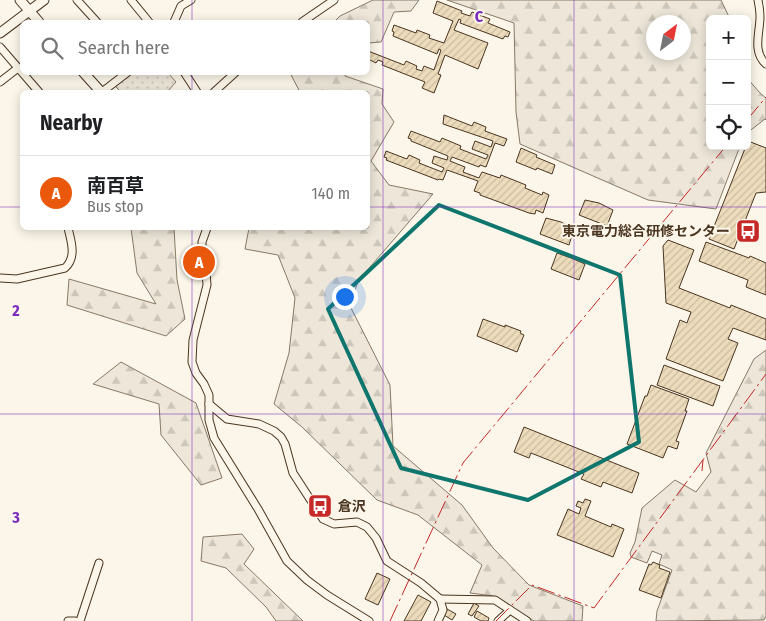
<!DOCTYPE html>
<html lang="en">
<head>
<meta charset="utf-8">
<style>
	:root { --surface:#fff; --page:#f6f6f6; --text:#202124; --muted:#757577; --line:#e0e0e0; --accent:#ea580c }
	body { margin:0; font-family:"Fira Sans Condensed","Noto Sans JP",sans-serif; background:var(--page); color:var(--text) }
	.controls { position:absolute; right:15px; top:15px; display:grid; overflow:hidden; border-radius:8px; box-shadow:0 2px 12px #0003 }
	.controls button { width:45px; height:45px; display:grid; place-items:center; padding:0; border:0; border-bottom:1px solid var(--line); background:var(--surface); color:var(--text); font:25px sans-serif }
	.compass { position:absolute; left:646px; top:15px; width:45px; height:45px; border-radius:50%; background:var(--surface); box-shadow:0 2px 12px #0003; rotate:32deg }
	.you { position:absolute; left:344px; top:296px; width:18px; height:18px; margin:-12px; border:4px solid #fff; border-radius:50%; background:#1a73e8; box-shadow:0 0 0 8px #1a73e833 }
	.badge { display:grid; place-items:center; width:32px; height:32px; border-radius:50%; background:var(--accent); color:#fff; font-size:16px; font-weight:700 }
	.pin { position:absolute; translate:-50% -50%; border:2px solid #fff; box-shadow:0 1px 5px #0006 }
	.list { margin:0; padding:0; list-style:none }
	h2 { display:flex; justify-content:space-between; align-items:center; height:65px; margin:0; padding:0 20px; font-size:21px }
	h2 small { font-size:16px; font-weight:400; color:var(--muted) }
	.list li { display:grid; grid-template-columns:32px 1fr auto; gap:15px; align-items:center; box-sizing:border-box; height:75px; padding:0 20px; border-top:1px solid var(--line) }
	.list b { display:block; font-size:19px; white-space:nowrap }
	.list p { margin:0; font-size:16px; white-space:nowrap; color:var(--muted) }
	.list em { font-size:16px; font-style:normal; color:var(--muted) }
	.icon { flex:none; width:28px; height:28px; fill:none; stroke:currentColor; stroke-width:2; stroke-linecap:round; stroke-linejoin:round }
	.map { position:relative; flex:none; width:766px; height:621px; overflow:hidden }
	.search { position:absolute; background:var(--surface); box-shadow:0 2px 12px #0003; left:20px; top:20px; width:350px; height:55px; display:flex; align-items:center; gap:12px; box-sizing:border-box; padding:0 18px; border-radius:8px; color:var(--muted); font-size:19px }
	.panel { position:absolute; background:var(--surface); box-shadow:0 2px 12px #0003; left:20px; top:90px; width:350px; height:140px; border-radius:8px }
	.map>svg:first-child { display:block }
</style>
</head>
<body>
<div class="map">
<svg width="766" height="621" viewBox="0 0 766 621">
	<defs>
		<pattern id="forest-firs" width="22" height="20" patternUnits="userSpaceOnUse" patternTransform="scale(1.25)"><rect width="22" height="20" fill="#ede6d9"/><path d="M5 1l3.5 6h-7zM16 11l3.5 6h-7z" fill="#cdc6ba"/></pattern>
		<pattern id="park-dots" width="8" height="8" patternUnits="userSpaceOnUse" patternTransform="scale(1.25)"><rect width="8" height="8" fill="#ede6d9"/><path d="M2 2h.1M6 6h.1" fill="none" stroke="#cdc6ba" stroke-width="1.8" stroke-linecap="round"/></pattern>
		<pattern id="building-hatch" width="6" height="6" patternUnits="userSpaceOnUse" patternTransform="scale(1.25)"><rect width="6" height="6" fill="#ecdcbc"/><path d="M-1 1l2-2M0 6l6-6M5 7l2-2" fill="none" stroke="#ccbda1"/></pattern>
	</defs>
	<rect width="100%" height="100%" fill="#fbf6e9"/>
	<!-- forest -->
	<g fill="url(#forest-firs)" stroke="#887966" fill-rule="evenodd">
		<path d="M 373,0 L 419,0 L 411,11 L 394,12 L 381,42 L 368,43 L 368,22 L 334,22 L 340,16 Z"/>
		<path d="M 447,0 L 721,0 L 730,19 L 710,19 L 710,146 L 740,146 L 716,209 L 648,200 L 520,144 L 516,112 L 514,23 ZM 654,22 L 684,22 L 684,52 L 654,52 Z"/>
		<path d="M 290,73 L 345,73 L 345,76 L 383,89 L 382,104 L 394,122 L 371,161 L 389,185 L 433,194 L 358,281 L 350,306 L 390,385 L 393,446 L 462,505 L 493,548 L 529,585 L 583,606 L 582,621 L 534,621 L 493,596 L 470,593 L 482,565 L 418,515 L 377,500 L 302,427 L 274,404 L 289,353 L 295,298 L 278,255 L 245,249 L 249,228 L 368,228 L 368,92 L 300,92 Z"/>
		<path d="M 747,78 L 760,93 L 766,98 L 766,120 L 765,119 L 747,133 Z"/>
		<path d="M 131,228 L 174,228 L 177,280 L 185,319 L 166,336 L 67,305 L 69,279 L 156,304 L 137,273 Z"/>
		<path d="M 766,350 L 766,616 L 764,620 L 656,621 L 657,611 L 672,570 L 659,564 L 662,555 L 652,551 L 647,563 L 631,557 L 630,553 L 635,542 L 642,508 L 675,480 L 696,492 L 711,472 L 706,453 L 754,359 Z"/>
		<path d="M 121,362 L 196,403 L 222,478 L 201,485 L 161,435 L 159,404 L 93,384 Z"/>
		<path d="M 242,534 L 254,549 L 244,564 L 303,621 L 276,621 L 266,607 L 226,568 L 201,561 L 203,537 Z"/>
	</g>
	<!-- park -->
	<path fill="url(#park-dots)" stroke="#887966" d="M 131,73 L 168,73 L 176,82 L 167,92 L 121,92 L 114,85 Z"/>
	<!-- building -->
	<g fill="url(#building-hatch)" stroke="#4a3520">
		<path d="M 437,1 L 462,11 L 461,13 L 470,16 L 472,12 L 490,19 L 488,23 L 510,32 L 508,37 L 505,36 L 503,39 L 460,23 L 461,20 L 459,19 L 454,30 L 488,43 L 478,69 L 445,55 L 438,74 L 441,75 L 434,93 L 422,88 L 425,82 L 382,65 L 383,62 L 378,60 L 376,63 L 368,59 L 368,51 L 404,65 L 406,61 L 417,66 L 416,69 L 422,71 L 424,66 L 434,70 L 441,50 L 439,49 L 437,54 L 393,36 L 394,32 L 392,31 L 394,25 L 416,33 L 417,30 L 430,35 L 429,38 L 444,43 L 453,21 L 433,13 Z"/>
		<path d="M 444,115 L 472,126 L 474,122 L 486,127 L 485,131 L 507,139 L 504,146 L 495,143 L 486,167 L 480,165 L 479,167 L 452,157 L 450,161 L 465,167 L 463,172 L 479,178 L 482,172 L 500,178 L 501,175 L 526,185 L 525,188 L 542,195 L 543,192 L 549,195 L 543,213 L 536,210 L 535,214 L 529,213 L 480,195 L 480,193 L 474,191 L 478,181 L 447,170 L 443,180 L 439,179 L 438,180 L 386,160 L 387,158 L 384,157 L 386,151 L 407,159 L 409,155 L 420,160 L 419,163 L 442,172 L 444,168 L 432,163 L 434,156 L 447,160 L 448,156 L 411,141 L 411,139 L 408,138 L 411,131 L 440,142 L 442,138 L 461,146 L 460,149 L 486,159 L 488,155 L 472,149 L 475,141 L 491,147 L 493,141 L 443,124 Z"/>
		<path d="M 748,141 L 766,148 L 766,192 L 756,193 L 734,249 L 709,239 L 746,146 L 747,146 Z"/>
		<path d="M 521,148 L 537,155 L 536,157 L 555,165 L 552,174 L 537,168 L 536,170 L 516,162 Z"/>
		<path d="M 585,200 L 599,203 L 613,210 L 607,226 L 579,215 Z"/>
		<path d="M 546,218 L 561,222 L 574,229 L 569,245 L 540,234 Z"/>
		<path d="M 668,240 L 694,250 L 679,288 L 730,308 L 731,305 L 766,319 L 766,340 L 733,328 L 728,339 L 738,343 L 723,381 L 666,359 L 680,320 L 687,323 L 691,312 L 666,303 L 663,246 Z"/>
		<path d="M 706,242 L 749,258 L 750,256 L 766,263 L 766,295 L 746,287 L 748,280 L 699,261 Z"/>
		<path d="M 557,253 L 571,258 L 585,264 L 579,280 L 551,269 Z"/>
		<path d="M 483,319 L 505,327 L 505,325 L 521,331 L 520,333 L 524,335 L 517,352 L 477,336 Z"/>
		<path d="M 664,365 L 720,386 L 713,406 L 657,385 Z"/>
		<path d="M 651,385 L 689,399 L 685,411 L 687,411 L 676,441 L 679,442 L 677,449 L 668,446 L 663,458 L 627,444 L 645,396 L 647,396 Z"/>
		<path d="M 524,427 L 639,473 L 632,493 L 603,482 L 601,487 L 581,479 L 584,474 L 531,453 L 529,458 L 514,452 Z"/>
		<path d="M 585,499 L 591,501 L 585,516 L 611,527 L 612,524 L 624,529 L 613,557 L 557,535 L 568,509 L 579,514 L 581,508 L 576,506 L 578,501 L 583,503 Z"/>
		<path d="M 653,562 L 660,565 L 659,568 L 670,572 L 661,598 L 639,590 L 649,564 L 651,565 Z"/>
		<path d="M 377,573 L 390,579 L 378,605 L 365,599 Z"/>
		<path d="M 418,595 L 431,602 L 421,621 L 404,621 Z"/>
		<path d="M 474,603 L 479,606 L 472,616 L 468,614 Z"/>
		<path d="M 447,609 L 456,614 L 452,620 L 444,615 Z"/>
		<path d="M 477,611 L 489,618 L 488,621 L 481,621 L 474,617 Z"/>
	</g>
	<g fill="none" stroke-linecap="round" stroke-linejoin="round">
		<defs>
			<g id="street">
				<path d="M 77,0 L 97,22"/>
				<path d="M 131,0 L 149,22"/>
				<path d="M 758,0 C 759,5 760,11 760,17 C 760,32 752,52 766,64"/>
				<path d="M 174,22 L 181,6 L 191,0"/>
				<path d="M 302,22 L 334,0"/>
				<path d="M 0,47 L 39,92"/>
				<path d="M 184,72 L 197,92"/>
				<path d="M 0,82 L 18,68"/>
				<path d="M 102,92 L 128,72"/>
				<path d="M 214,92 L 236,72"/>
				<path d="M 207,228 L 202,242 L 202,255 L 206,272 L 207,285 L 193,340 L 192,362 L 196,373 L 204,384 L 209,395 L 209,420 L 214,438 L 258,509 L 287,561 L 307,580 L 327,595 L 369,621"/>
				<path d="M 0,278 L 17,279 L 65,268 C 77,257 71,241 68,228"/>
				<path d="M 209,404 L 227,419 L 259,424 L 274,431 L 281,437 L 285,444 L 293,473 L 323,519 L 334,524 L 357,522 L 367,527 L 376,538 L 387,561 L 421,583 L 440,599 L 443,610 L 438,621"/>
				<path d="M 440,599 L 495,600 L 527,621"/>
				<path d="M 68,621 L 75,621"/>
				<path d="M 80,621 L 99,563"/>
				<path d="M 498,621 L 510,610"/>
			</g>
			<g id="secondary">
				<path d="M 20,0 L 39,22"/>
				<path d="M 0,33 L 44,0"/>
				<path d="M 83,72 L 101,92"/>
			</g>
		</defs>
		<!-- street casing -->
		<use href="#street" stroke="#4a3520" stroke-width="9"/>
		<!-- secondary casing -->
		<use href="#secondary" stroke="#4a3520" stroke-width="11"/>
		<!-- street -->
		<use href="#street" stroke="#fbf6e9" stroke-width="7"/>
		<!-- secondary -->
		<use href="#secondary" stroke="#fbf6e9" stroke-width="9"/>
		<!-- power -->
		<g stroke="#c62828" stroke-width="1" stroke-dasharray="18 4 2.5 4" stroke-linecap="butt">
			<path d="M 747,120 L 766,97"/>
			<path d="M 702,471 L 703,460"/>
			<path d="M 390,621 L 463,463 L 726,146"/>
			<path d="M 496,621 L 532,585 L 594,608 L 766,374"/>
		</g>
	</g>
	<!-- marked area -->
	<path fill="none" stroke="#0f766e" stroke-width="4" stroke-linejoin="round" d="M 439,205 L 620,275 L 639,442 L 528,500 L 401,468 L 328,309 Z"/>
	<!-- grid -->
	<path fill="none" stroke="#7b2cbf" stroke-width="1" stroke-opacity="0.55" d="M 192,0 L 192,22M 383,0 L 383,621M 574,0 L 574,621M 192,72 L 192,92M 0,207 L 22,207M 368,207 L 766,207M 192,228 L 192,621M 0,414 L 766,414"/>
	<!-- icons -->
	<defs>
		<symbol id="bus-square" viewBox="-11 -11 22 22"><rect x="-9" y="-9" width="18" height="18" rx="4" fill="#c62828" stroke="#fbf6e9"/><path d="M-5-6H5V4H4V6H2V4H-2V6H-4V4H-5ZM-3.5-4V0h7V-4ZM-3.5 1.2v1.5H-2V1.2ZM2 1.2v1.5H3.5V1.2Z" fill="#fff"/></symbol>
	</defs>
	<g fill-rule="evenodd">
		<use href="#bus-square" x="734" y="217" width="28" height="28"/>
		<use href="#bus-square" x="306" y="492" width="28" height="28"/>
	</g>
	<g text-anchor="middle" stroke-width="4" stroke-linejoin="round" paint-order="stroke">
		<!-- poi labels -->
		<g font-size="14" font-weight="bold" fill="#4a3520" stroke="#fbf6e9" text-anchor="end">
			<text x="730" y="236">東京電力総合研修センター</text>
			<text x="338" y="511" text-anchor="start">倉沢</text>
		</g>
	</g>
	<g font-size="16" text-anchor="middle" font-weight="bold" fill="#7b2cbf" stroke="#fbf6e9" stroke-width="4" stroke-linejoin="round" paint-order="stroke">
		<text x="479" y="22">C</text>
		<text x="16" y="316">2</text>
		<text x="16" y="523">3</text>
	</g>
</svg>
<div class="controls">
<button>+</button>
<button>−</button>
<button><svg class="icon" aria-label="locate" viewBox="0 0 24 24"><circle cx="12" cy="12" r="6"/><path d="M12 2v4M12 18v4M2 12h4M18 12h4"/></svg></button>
</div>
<svg class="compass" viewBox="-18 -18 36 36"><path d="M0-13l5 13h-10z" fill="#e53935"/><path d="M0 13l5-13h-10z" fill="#757577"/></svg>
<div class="you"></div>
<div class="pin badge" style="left:199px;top:262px">A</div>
<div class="search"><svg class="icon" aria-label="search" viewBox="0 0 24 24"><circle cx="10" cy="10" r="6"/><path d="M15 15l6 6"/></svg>Search here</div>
<section class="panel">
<h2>Nearby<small></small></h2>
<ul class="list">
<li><span class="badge">A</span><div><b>南百草</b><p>Bus stop</p></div><em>140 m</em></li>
</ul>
</section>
</div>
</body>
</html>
